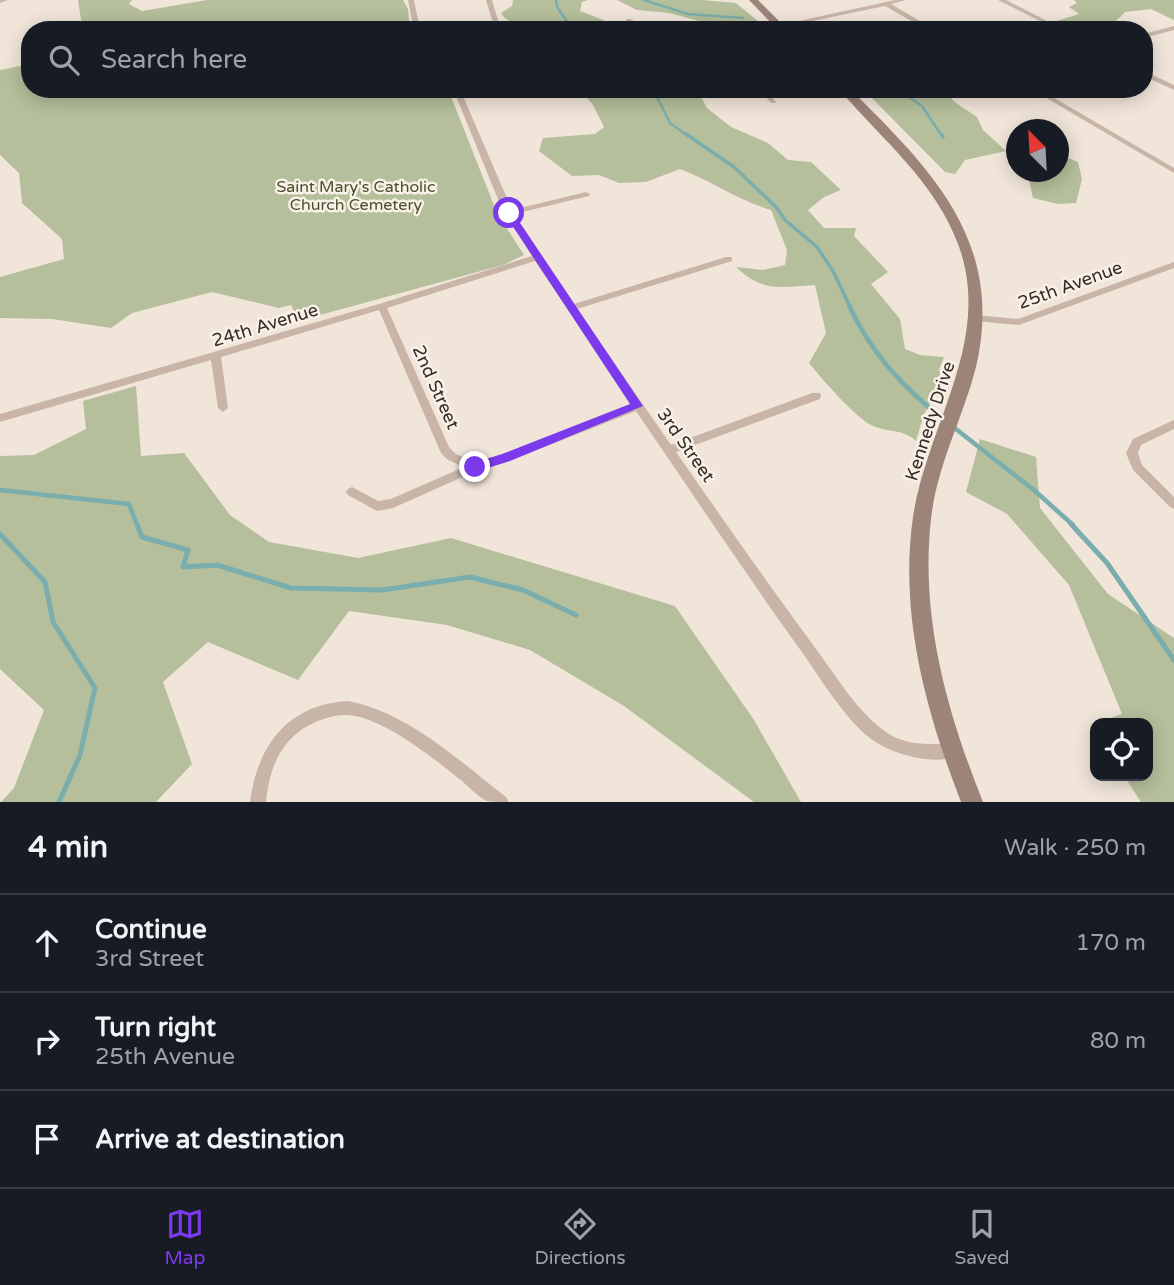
<!DOCTYPE html>
<html lang="en">
<head>
<meta charset="utf-8">
<style>
	:root { --surface:#171b24; --page:#20242c; --text:#f1f3f6; --muted:#9ea1a6; --line:#363941; --accent:#7c3aed }
	body { margin:0; font-family:"Varela Round",sans-serif; background:var(--page); color:var(--text) }
	.controls { position:absolute; right:21px; bottom:21px; display:grid; overflow:hidden; border-radius:14px; box-shadow:0 4px 18px #0003 }
	.controls button { width:63px; height:63px; display:grid; place-items:center; padding:0; border:0; border-bottom:2px solid var(--line); background:var(--surface); color:var(--text); font:35px sans-serif }
	.compass { position:absolute; left:1006px; top:119px; width:63px; height:63px; border-radius:50%; background:var(--surface); box-shadow:0 4px 18px #0003; rotate:336deg }
	.stop { position:absolute; width:21px; height:21px; margin:-16px; border:5px solid #7c3aed; border-radius:50%; background:#fff }
	.stop.end { background:#7c3aed; border-color:#fff; box-shadow:0 2px 7px #0008 }
	.list { margin:0; padding:0; list-style:none }
	h2 { display:flex; justify-content:space-between; align-items:center; height:91px; margin:0; padding:0 28px; font-size:30px }
	h2 small { font-size:23px; font-weight:400; color:var(--muted) }
	.list li { display:grid; grid-template-columns:46px 1fr auto; gap:21px; align-items:center; box-sizing:border-box; height:98px; padding:0 28px; border-top:2px solid var(--line) }
	.list b { display:block; font-size:26px; white-space:nowrap }
	.list p { margin:0; font-size:23px; white-space:nowrap; color:var(--muted) }
	.list em { font-size:23px; font-style:normal; color:var(--muted) }
	.icon { flex:none; width:38px; height:38px; fill:none; stroke:currentColor; stroke-width:2; stroke-linecap:round; stroke-linejoin:round }
	.map { position:relative; flex:none; width:1174px; height:802px; overflow:hidden }
	.search { position:absolute; background:var(--surface); box-shadow:0 4px 18px #0003; left:21px; right:21px; top:21px; height:77px; display:flex; align-items:center; gap:18px; box-sizing:border-box; padding:0 24px; border-radius:28px; color:var(--muted); font-size:26px }
	.sheet { height:385px; background:var(--surface) }
	nav { display:flex; justify-content:space-around; align-items:center; box-sizing:border-box; height:98px; border-top:2px solid var(--line); background:var(--surface); font-size:19px; color:var(--muted) }
	nav a { display:grid; justify-items:center; gap:4px }
	nav .on { color:var(--accent) }
	.map>svg:first-child { display:block }
</style>
</head>
<body>
<div class="map">
<svg width="1174" height="802" viewBox="0 0 1174 802">
	<rect width="100%" height="100%" fill="#f1e5da"/>
	<!-- green -->
	<g fill="#b5bf9b">
		<path d="M 78,0 L 132,0 L 129,4 L 142,11 L 207,0 L 403,0 L 408,9 L 410,30 L 79,30 L 82,26 Z"/>
		<path d="M 513,0 L 588,0 L 582,2 L 580,11 L 616,25 L 609,30 C 585,30 514,37 501,13 L 512,6 Z"/>
		<path d="M 617,0 L 702,0 L 736,3 L 769,30 L 732,30 L 669,13 L 637,10 Z"/>
		<path d="M 1074,0 L 1174,0 L 1174,20 L 1151,9 L 1125,12 C 1105,36 1074,30 1045,30 L 1040,26 L 1079,14 L 1069,7 L 1077,3 Z"/>
		<path d="M 30,64 L 30,89 L 448,89 L 497,213 L 524,255 L 503,265 L 298,321 L 291,305 L 279,308 L 212,292 L 132,313 L 111,328 L 52,319 L 0,318 L 0,277 L 64,259 L 62,239 L 22,203 L 19,173 L 0,155 L 0,70 Z"/>
		<path d="M 580,89 L 697,89 L 707,108 L 731,127 L 768,143 L 788,160 L 811,162 L 841,190 L 824,197 L 808,210 L 824,228 L 856,228 L 854,236 L 888,272 L 871,284 L 900,319 L 905,349 L 920,355 L 944,357 L 939,370 L 942,381 L 924,414 L 916,441 C 903,428 887,433 871,425 C 855,417 821,378 809,363 L 826,333 L 815,285 C 782,287 763,293 736,267 L 763,270 L 785,265 L 787,250 L 771,210 C 739,201 712,181 680,169 L 646,182 L 619,183 L 599,175 L 572,176 L 539,151 L 543,138 L 595,134 L 604,127 L 593,105 Z"/>
		<path d="M 863,89 L 942,90 L 956,103 L 977,117 L 983,130 L 1006,151 L 965,160 L 955,174 L 945,172 Z"/>
		<path d="M 1059,154 L 1078,162 L 1082,179 L 1076,203 L 1058,204 L 1033,198 L 1028,176 L 1031,172 L 1058,172 Z"/>
		<path d="M 136,386 L 141,456 L 184,453 L 230,515 L 269,542 L 358,558 L 451,538 L 675,606 L 754,720 L 801,802 L 754,802 L 624,706 L 530,650 L 447,625 L 349,611 L 298,680 L 208,642 L 163,682 L 192,764 L 156,802 L 1,802 L 14,788 L 44,710 L 0,669 L 0,456 L 34,455 L 86,429 L 83,401 Z"/>
		<path d="M 980,439 L 1036,457 L 1040,508 L 1108,594 L 1174,638 L 1174,802 L 1141,802 L 1124,776 L 1148,776 L 1148,723 L 1097,723 L 1122,714 L 1069,585 L 1007,514 L 966,492 Z"/>
	</g>
	<g fill="none" stroke-linecap="round" stroke-linejoin="round">
		<!-- stream-far3 -->
		<g stroke="#7aadad" stroke-width="2.5">
			<path d="M 556,0 L 557,7 L 573,30"/>
			<path d="M 644,0 L 688,14 L 743,18"/>
			<path d="M 647,89 L 658,99 L 670,123 L 688,136"/>
			<path d="M 897,89 L 922,106 L 942,136"/>
		</g>
		<!-- stream-far2 -->
		<g stroke="#7aadad" stroke-width="3.5">
			<path d="M 686,134 L 734,167 L 776,207 L 785,220 L 817,247 L 833,271 L 850,307"/>
			<path d="M 941,134 L 943,137"/>
		</g>
		<!-- stream-far1 -->
		<g stroke="#7aadad" stroke-width="4.5">
			<path d="M 849,305 C 870,352 906,391 946,421"/>
			<path d="M 952,426 L 1035,491 L 1073,525"/>
			<path d="M 0,490 L 129,504 L 137,525"/>
		</g>
		<!-- stream -->
		<g stroke="#7aadad" stroke-width="5">
			<path d="M 137,524 L 142,537 L 188,550 L 183,567 L 217,565 L 291,588 L 382,590 L 470,577 L 523,590 L 576,615"/>
			<path d="M 1071,524 L 1107,563 L 1174,660"/>
			<path d="M 0,534 L 45,582 L 53,622 L 95,688 L 80,755 L 59,802"/>
		</g>
		<!-- street -->
		<g fill="#c8b5a7" fill-rule="evenodd">
			<path d="M 0,0 L 8,0 L 0,3 Z"/>
			<path d="M 408,0 L 414,0 L 420,30 L 414,30 Z"/>
			<path d="M 486,0 L 492,0 L 501,30 L 495,30 Z"/>
			<path d="M 895,0 L 906,0 L 891,4 L 935,30 L 927,30 L 885,6 L 779,28 L 776,26 Z"/>
			<path d="M 998,0 L 1006,0 L 1051,23 L 1046,24 Z"/>
			<path d="M 626,19 L 630,19 L 653,30 L 644,30 L 626,21 Z"/>
			<path d="M 1174,26 L 1174,30 L 1144,38 L 1144,34 Z"/>
			<path d="M 1144,71 L 1174,85 L 1174,90 L 1144,76 Z"/>
			<path d="M 453,89 L 460,89 L 512,210 L 586,192 L 590,194 L 589,196 L 514,214 L 574,304 L 726,257 L 732,257 L 732,261 L 577,309 L 671,445 L 812,393 L 820,393 L 821,396 L 820,399 L 676,452 C 722,518 768,584 816,649 C 838,678 858,714 889,734 C 903,743 920,744 936,744 C 944,744 950,743 957,746 L 959,751 L 957,756 C 933,766 891,754 871,739 C 842,716 820,677 799,648 C 743,570 690,490 636,411 L 509,461 L 478,470 L 393,508 L 377,511 L 348,495 L 346,492 L 348,489 L 352,487 L 378,501 L 391,499 L 464,467 L 448,460 L 441,453 L 379,310 L 221,357 L 228,408 L 223,412 L 218,408 L 211,360 L 0,422 L 0,414 L 379,304 L 532,256 L 500,204 ZM 535,261 L 632,404 L 502,455 L 476,462 L 456,454 L 449,447 L 387,308 Z"/>
			<path d="M 759,89 L 766,89 L 776,102 L 775,103 L 771,103 Z"/>
			<path d="M 1031,89 L 1039,89 L 1174,168 L 1174,173 Z"/>
			<path d="M 1174,262 L 1174,268 L 1019,325 L 975,321 L 970,318 L 975,315 L 1018,319 Z"/>
			<path d="M 1174,420 L 1174,429 L 1141,445 L 1138,453 L 1142,465 L 1174,497 L 1174,509 L 1170,507 L 1133,470 L 1126,453 L 1133,439 Z"/>
			<path d="M 348,701 C 409,713 458,760 506,797 L 509,802 C 502,802 493,802 487,801 C 478,797 469,787 462,781 C 434,759 381,715 345,715 C 331,715 316,721 304,728 C 278,745 269,772 266,802 L 250,802 C 257,746 288,704 348,701 Z"/>
		</g>
		<!-- secondary -->
		<g fill="#9c8478" fill-rule="evenodd">
			<path d="M 749,0 L 758,0 L 788,30 L 778,30 Z"/>
			<path d="M 839,89 L 850,89 C 932,170 1005,242 976,367 C 963,418 937,465 931,519 C 920,617 947,712 983,802 L 961,802 C 926,712 899,614 913,517 C 927,424 994,340 958,244 C 934,180 882,140 839,89 Z"/>
		</g>
	</g>
	<!-- route -->
	<path fill="#7c3aed" d="M 506,211 L 512,211 L 643,406 L 510,461 L 475,472 L 470,471 L 470,464 L 502,454 L 630,404 L 504,213 Z"/>
	<g text-anchor="middle" stroke-width="5" stroke-linejoin="round" paint-order="stroke">
		<!-- far-park labels -->
		<g font-size="16" fill="#46522c" stroke="#f9f0e7">
			<text x="356" y="192">Saint Mary's Catholic<tspan x="356" dy="18">Church Cemetery</tspan></text>
		</g>
		<!-- street labels -->
		<g font-size="18" fill="#352b27" stroke="#f9f0e7">
			<text transform="translate(1070 285) rotate(-20)" y="6">25th Avenue</text>
			<text transform="translate(265 325) rotate(-17)" y="6">24th Avenue</text>
			<text transform="translate(436 387) rotate(66)" y="6">2nd Street</text>
			<text transform="translate(930 421) rotate(-72)" y="6">Kennedy Drive</text>
			<text transform="translate(686 445) rotate(55)" y="6">3rd Street</text>
		</g>
	</g>
</svg>
<div class="controls">
<button><svg class="icon" aria-label="locate" viewBox="0 0 24 24"><circle cx="12" cy="12" r="6"/><path d="M12 2v4M12 18v4M2 12h4M18 12h4"/></svg></button>
</div>
<svg class="compass" viewBox="-18 -18 36 36"><path d="M0-13l5 13h-10z" fill="#e53935"/><path d="M0 13l5-13h-10z" fill="#9ea1a6"/></svg>
<div class="stop" style="left:509px;top:213px"></div>
<div class="stop end" style="left:475px;top:467px"></div>
<div class="search"><svg class="icon" aria-label="search" viewBox="0 0 24 24"><circle cx="10" cy="10" r="6"/><path d="M15 15l6 6"/></svg>Search here</div>
</div>
<section class="sheet">
<h2>4 min<small>Walk · 250 m</small></h2>
<ul class="list">
<li><svg class="icon" aria-label="ahead" viewBox="0 0 24 24"><path d="M12 20V5M6 11l6-6 6 6"/></svg><div><b>Continue</b><p>3rd Street</p></div><em>170 m</em></li>
<li><svg class="icon" aria-label="right" viewBox="0 0 24 24"><path d="M7 20v-9h11M14 6l5 5-5 5"/></svg><div><b>Turn right</b><p>25th Avenue</p></div><em>80 m</em></li>
<li><svg class="icon" aria-label="arrive" viewBox="0 0 24 24"><path d="M6 21V4h12l-3 4 3 4H6"/></svg><div><b>Arrive at destination</b></div></li>
</ul>
</section>
<nav>
<a class="on"><svg class="icon" aria-label="map" viewBox="0 0 24 24"><path d="M3 6l6-2 6 2 6-2v14l-6 2-6-2-6 2zM9 4v14M15 6v14"/></svg>Map</a>
<a><svg class="icon" aria-label="directions" viewBox="0 0 24 24"><path d="M12 3l9 9-9 9-9-9zM9 14v-3h6M13 9l2 2-2 2"/></svg>Directions</a>
<a><svg class="icon" aria-label="saved" viewBox="0 0 24 24"><path d="M7 4h10v16l-5-4-5 4z"/></svg>Saved</a>
</nav>
</body>
</html>
